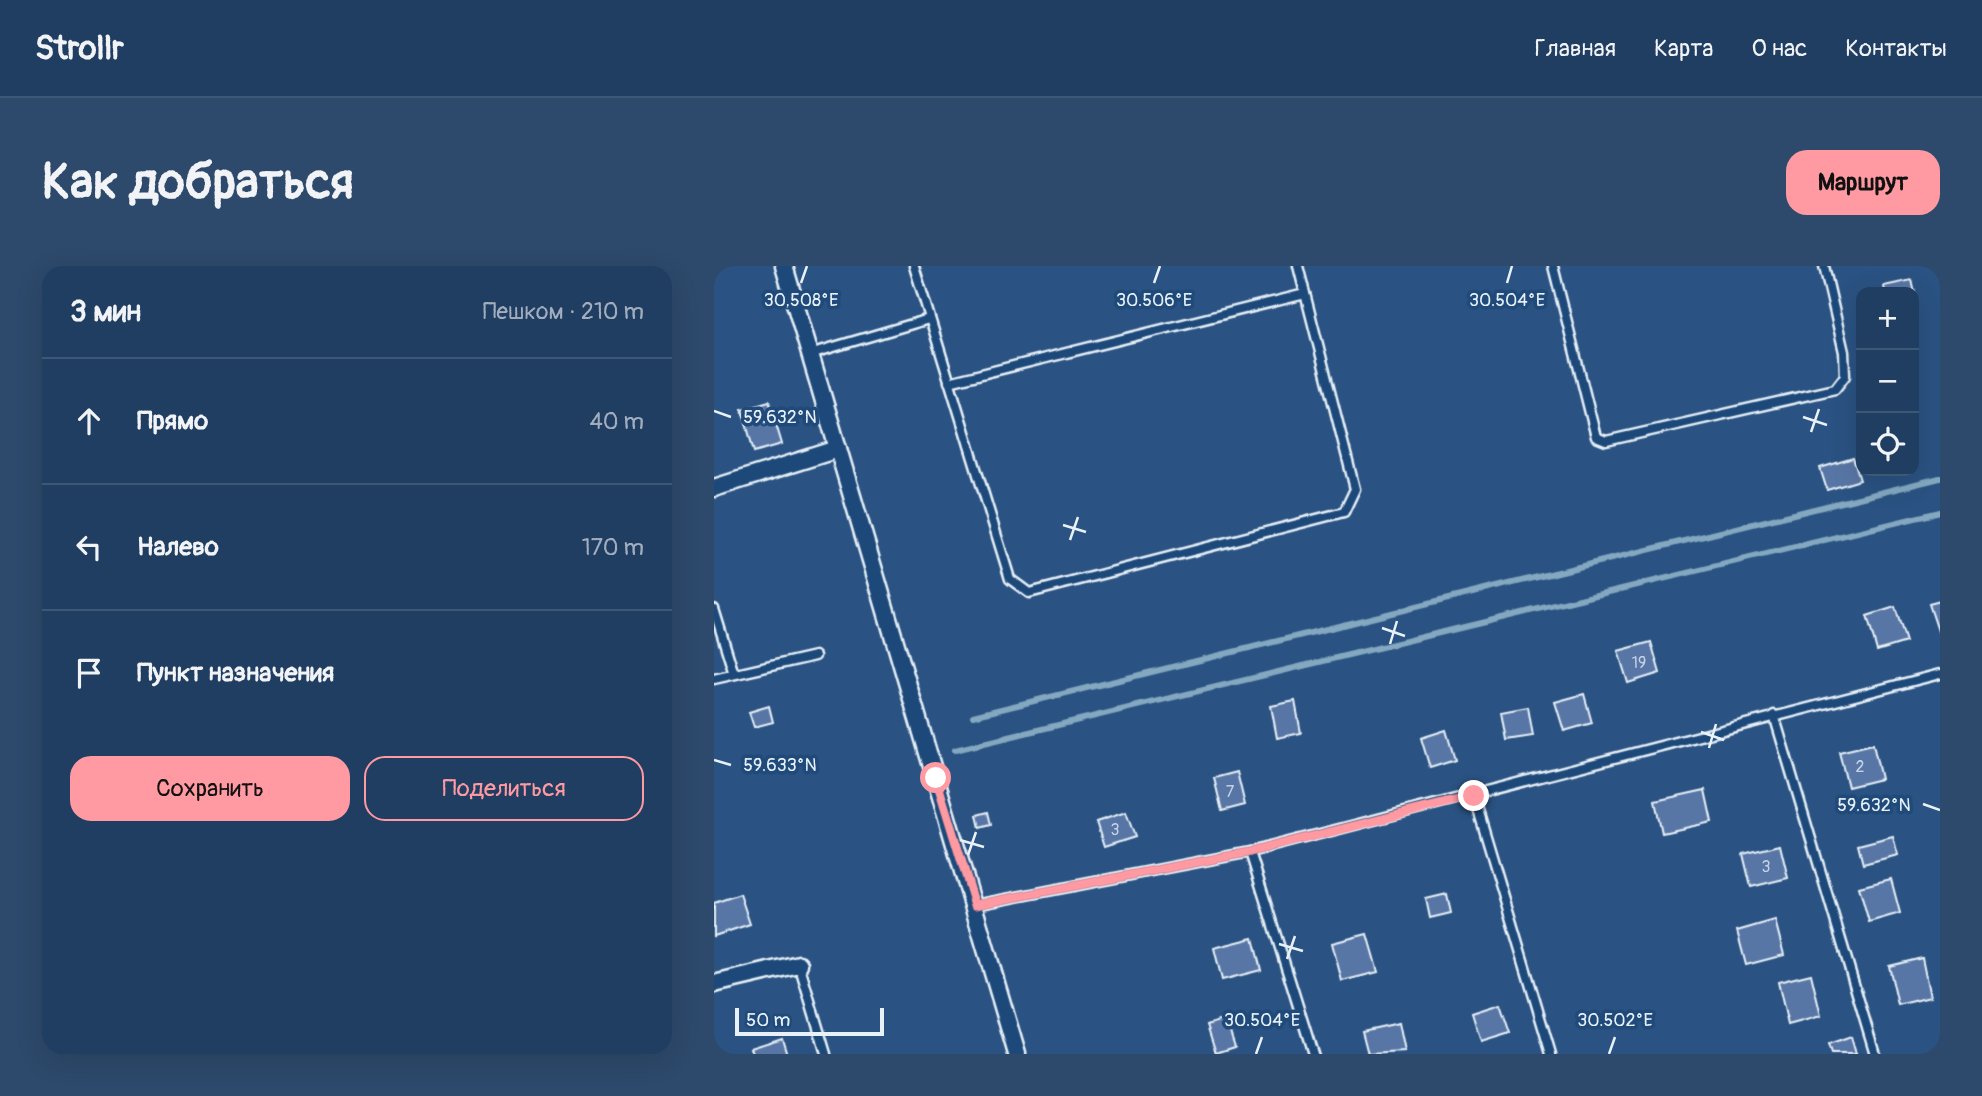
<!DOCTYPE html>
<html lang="ru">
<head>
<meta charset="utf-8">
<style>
	:root { --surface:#203e62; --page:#2d496b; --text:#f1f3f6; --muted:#a2aebe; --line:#3d5777; --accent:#ff9aa2 }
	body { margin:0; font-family:Pangolin,sans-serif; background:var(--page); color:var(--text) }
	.controls { position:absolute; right:21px; top:21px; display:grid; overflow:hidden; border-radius:14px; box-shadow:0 7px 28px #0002 }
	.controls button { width:63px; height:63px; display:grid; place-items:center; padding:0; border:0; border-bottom:2px solid var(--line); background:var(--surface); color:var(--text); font:35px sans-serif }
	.scale { position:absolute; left:21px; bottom:18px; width:149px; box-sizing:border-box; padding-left:7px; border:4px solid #e8f1f8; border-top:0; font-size:19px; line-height:24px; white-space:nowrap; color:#e8f1f8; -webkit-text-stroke:5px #1f4a7a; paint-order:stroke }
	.stop { position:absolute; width:21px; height:21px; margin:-16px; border:5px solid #ff9aa2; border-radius:50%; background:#fff }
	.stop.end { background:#ff9aa2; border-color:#fff; box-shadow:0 2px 7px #0008 }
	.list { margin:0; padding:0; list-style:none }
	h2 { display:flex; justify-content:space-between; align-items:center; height:91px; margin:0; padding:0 28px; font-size:30px }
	h2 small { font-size:23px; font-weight:400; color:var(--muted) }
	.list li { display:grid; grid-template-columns:46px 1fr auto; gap:21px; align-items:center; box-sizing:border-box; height:126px; padding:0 28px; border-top:2px solid var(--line) }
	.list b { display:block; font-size:26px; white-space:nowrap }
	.list em { font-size:23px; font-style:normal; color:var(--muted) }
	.actions { display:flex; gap:14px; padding:21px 28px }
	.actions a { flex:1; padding:16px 0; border:2px solid var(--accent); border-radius:21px; text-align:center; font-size:24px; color:var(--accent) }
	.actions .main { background:var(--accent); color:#111 }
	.icon { flex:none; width:38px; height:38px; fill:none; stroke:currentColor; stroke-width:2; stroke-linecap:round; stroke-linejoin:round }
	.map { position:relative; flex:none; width:1226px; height:788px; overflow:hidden; border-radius:21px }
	header { display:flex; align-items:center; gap:42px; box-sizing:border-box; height:98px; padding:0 35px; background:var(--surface); border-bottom:2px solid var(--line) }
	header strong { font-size:33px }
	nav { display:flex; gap:38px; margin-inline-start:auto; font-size:24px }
	.intro { display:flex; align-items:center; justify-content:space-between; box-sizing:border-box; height:168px; padding:0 42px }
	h1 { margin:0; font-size:49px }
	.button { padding:18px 32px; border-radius:21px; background:var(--accent); color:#111; font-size:24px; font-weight:700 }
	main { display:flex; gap:42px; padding:0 42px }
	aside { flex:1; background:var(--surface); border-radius:21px; box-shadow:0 7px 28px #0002 }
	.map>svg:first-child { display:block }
</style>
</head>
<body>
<header>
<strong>Strollr</strong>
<nav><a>Главная</a><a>Карта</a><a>О нас</a><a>Контакты</a></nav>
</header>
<div class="intro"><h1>Как добраться</h1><a class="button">Маршрут</a></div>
<main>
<aside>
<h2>3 мин<small>Пешком · 210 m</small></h2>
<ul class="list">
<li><svg class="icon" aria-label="ahead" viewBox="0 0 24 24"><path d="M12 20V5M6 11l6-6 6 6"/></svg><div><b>Прямо</b></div><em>40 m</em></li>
<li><svg class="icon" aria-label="left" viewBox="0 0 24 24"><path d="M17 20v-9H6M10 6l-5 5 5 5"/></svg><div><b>Налево</b></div><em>170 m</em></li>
<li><svg class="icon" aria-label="arrive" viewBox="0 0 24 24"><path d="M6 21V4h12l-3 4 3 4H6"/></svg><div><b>Пункт назначения</b></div></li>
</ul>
<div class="actions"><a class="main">Сохранить</a><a>Поделиться</a></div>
</aside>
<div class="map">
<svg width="1226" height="788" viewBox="0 0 1226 788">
	<rect width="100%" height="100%" fill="#2a5282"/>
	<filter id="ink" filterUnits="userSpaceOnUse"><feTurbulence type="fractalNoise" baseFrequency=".0143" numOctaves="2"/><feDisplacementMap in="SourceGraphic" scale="14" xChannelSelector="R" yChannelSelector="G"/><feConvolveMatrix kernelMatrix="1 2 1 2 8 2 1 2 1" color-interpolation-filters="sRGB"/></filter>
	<g filter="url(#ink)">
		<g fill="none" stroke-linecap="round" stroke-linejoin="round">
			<!-- stream -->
			<g stroke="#83a8c0" stroke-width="6">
				<path d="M 259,450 L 1226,212"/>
				<path d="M 241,484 L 1226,246"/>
			</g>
		</g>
		<!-- building -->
		<g fill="#5876a5" stroke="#e8f1f8" stroke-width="2">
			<path d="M 1198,14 L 1203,36 L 1200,37 L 1200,26 L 1171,26 L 1170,20 Z"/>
			<path d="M 55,135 L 68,178 L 40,186 L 28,143 Z"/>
			<path d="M 1139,192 L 1146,214 L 1113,224 L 1106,202 Z"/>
			<path d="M 1226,335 L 1226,371 L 1215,338 Z"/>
			<path d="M 1181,341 L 1192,376 L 1163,385 L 1153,350 Z"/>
			<path d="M 937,376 L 946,407 L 914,417 L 904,385 Z"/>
			<path d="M 870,428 L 878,457 L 850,465 L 841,436 Z"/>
			<path d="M 581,435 L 587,467 L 563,472 L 557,440 Z"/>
			<path d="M 55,440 L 59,456 L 40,461 L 35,446 Z"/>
			<path d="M 814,441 L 819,470 L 792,474 L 787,446 Z"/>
			<path d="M 732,464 L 741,494 L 716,502 L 707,472 Z"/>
			<path d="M 1159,478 L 1167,513 L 1134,521 L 1125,486 Z"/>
			<path d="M 523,506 L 531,539 L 508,545 L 500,512 Z"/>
			<path d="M 991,524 L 998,556 L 948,567 L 941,535 Z"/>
			<path d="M 274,546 L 277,559 L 266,562 L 263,549 Z"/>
			<path d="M 412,546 L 421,571 L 390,581 L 382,556 Z"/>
			<path d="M 1179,570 L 1184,589 L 1149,598 L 1144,579 Z"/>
			<path d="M 1066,579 L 1074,612 L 1037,621 L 1029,588 Z"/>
			<path d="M 1177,613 L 1186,647 L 1155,656 L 1145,621 Z"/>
			<path d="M 26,628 L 36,658 L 0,670 L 0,637 Z"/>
			<path d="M 733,628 L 737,647 L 716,652 L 712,633 Z"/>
			<path d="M 1061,654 L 1070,689 L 1032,699 L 1023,665 Z"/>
			<path d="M 653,668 L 664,706 L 628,715 L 618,677 Z"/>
			<path d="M 539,672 L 547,704 L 508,714 L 500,682 Z"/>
			<path d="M 1208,692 L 1216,731 L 1184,739 L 1175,700 Z"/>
			<path d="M 1097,708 L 1107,750 L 1074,759 L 1064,716 Z"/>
			<path d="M 786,738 L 796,767 L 767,776 L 758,747 Z"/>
			<path d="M 512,753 L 521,781 L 502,787 L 493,759 Z"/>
			<path d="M 685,757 L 691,786 L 654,788 L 648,765 Z"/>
			<path d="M 1137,771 L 1142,788 L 1117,788 L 1114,779 Z"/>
			<path d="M 68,772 L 73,788 L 39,788 L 37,782 Z"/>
		</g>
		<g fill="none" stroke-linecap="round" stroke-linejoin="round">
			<defs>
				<g id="lane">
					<path d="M 200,0 L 296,313 L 315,327 L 630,246 L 641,223 L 584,0"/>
					<path d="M 839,0 L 882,171 L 892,175 L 1121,123 L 1131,110 L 1130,86 L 1110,0"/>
					<path d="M 96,88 L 215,53"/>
					<path d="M 235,116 L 591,28"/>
					<path d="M 0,343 L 20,408"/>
					<path d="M 0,413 L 101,390"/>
					<path d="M 1060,449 L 1161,788"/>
					<path d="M 760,530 L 837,788"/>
					<path d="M 536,586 L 599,788"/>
					<path d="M 261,639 L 536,586 L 1226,408"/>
					<path d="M 85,698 L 112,788"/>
				</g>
				<g id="street">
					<path d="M 70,0 L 303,788"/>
					<path d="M 0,222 L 124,183"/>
					<path d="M 0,718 L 85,698"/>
				</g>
			</defs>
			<!-- lane casing -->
			<use href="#lane" stroke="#e8f1f8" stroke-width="13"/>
			<!-- street casing -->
			<use href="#street" stroke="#e8f1f8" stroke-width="21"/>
			<!-- lane -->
			<use href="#lane" stroke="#1f4a7a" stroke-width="8"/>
			<!-- street -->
			<use href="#street" stroke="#1f4a7a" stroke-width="16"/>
		</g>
	</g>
	<g fill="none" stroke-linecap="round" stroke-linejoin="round" filter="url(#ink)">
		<!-- route -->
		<path stroke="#ff9aa2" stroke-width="9" d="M 222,512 L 261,639 L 536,586 L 760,530"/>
	</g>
	<!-- ticks -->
	<path fill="none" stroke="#e8f1f8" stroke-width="2.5" d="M 87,17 L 93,0M 440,17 L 446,0M 793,17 L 798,0M 0,145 L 17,151M 1089,151 L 1113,159M 1097,166 L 1105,143M 349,259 L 372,266M 356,274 L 364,251M 668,362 L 691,370M 676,378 L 683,355M 987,466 L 1010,474M 995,482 L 1002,458M 0,494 L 17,499M 1209,538 L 1226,544M 246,574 L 270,581M 254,589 L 262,566M 565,678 L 589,685M 573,693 L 581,670M 542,788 L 548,771M 895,788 L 901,771"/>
	<g text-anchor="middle" stroke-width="7" stroke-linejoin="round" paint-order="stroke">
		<!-- number labels -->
		<g font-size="16" fill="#c4d2e3">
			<text x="925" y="402">19</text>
			<text x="1146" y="506">2</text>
			<text x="516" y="531">7</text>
			<text x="401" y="569">3</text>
			<text x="1052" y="606">3</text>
		</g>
	</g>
	<g font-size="18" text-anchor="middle" fill="#e8f1f8" stroke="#1f4a7a" stroke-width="7" stroke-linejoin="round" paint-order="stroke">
		<text x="87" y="40">30.508°E</text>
		<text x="440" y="40">30.506°E</text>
		<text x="793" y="40">30.504°E</text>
		<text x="66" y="157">59.632°N</text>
		<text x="66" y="505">59.633°N</text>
		<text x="1160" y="545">59.632°N</text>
		<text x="548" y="760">30.504°E</text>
		<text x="901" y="760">30.502°E</text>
	</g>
</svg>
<div class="controls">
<button>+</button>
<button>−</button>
<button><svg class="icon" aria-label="locate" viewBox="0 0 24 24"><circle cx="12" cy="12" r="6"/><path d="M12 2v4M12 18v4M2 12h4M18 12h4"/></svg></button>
</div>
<div class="scale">50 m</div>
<div class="stop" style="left:222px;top:512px"></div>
<div class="stop end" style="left:760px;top:530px"></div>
</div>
</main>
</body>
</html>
